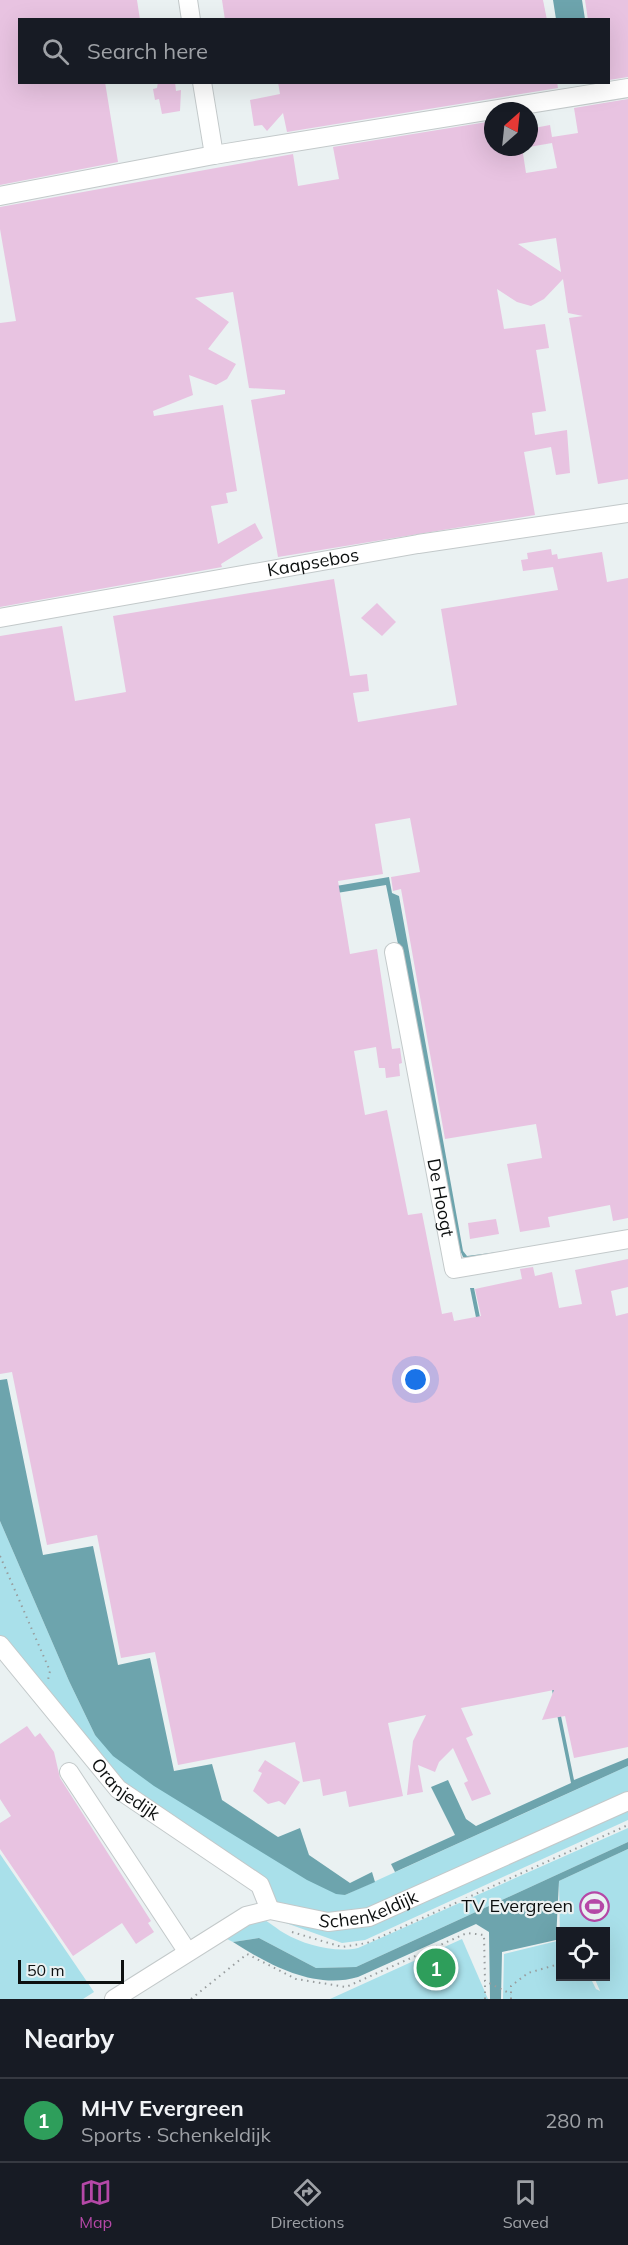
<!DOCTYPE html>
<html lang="en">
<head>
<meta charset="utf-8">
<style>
	:root { --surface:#171b24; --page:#20242c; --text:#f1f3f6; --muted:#9ea1a6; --line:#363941; --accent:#b548a7 }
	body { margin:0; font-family:Mulish,sans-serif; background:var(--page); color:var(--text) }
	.controls { position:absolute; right:18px; bottom:18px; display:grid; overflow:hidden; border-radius:0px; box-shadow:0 6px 24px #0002 }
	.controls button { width:54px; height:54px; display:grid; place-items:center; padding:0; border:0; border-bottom:2px solid var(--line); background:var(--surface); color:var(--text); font:30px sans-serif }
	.compass { position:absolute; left:484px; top:102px; width:54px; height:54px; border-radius:50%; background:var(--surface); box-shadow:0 6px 24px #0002; rotate:27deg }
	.scale { position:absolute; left:18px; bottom:15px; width:106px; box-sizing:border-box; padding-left:6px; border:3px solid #0d1010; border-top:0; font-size:16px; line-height:21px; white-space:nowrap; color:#0d1010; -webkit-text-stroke:4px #eaf1f2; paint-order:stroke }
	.you { position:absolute; left:416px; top:1380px; width:21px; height:21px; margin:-15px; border:4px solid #fff; border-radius:50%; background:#1a73e8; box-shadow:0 0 0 9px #1a73e833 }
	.badge { display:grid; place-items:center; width:39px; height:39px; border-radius:50%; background:var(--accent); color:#fff; font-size:20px; font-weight:700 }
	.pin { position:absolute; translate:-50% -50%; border:3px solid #fff; box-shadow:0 2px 6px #0006 }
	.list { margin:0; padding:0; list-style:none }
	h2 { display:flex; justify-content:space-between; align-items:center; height:78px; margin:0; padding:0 24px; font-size:26px }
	h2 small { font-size:20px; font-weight:400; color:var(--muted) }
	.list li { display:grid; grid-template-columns:39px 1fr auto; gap:18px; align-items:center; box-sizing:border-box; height:84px; padding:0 24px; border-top:2px solid var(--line) }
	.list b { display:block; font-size:22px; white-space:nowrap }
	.list p { margin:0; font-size:20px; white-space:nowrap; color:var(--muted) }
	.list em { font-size:20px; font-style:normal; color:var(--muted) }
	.icon { flex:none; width:33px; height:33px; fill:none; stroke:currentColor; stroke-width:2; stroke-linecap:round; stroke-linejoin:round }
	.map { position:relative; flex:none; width:628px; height:1999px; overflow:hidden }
	.search { position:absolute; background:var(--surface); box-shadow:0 6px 24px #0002; left:18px; right:18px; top:18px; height:66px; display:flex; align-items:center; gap:15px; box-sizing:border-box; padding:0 21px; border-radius:0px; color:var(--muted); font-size:22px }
	.sheet { height:162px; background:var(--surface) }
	nav { display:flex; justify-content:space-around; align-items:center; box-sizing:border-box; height:84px; border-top:2px solid var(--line); background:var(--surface); font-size:16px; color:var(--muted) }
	nav a { display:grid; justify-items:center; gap:3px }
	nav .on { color:var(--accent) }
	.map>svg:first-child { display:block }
</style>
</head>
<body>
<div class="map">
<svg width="628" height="1999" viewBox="0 0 628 1999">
	<rect width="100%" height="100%" fill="#eaf1f2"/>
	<!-- green -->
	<g fill="#a9e0ea">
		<path d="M 0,1521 L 69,1681 L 95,1735 L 345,1895 L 628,1766 L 628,1797 L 350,1917 L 282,1908 L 258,1877 L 129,1791 L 0,1640 Z"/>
		<path d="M 628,1803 L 628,1820 L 365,1940 L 342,1943 L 283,1922 L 283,1918 L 323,1929 L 337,1930 L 358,1927 Z"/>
		<path d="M 628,1828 L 628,1842 L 356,1967 L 316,1968 L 259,1938 L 233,1942 L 227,1939 L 254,1917 C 268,1919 272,1926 284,1933 C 304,1945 335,1953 358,1948 Z"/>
		<path d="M 628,1849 L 628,1999 L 503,1999 L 504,1954 L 557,1941 L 560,1945 L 560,1976 L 590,1977 L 596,1989 L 600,1991 L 594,1977 L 606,1976 L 606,1932 L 560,1932 L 560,1940 L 559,1881 Z"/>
		<path d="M 0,1854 L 94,1992 L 83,1999 L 0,1999 Z"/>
		<path d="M 462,1939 L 488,1999 L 330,1999 Z"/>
	</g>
	<!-- water -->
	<g fill="#6da4ad">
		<path d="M 553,0 L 582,0 L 585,19 L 556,19 Z"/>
		<path d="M 389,877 L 392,893 L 399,896 L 463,1251 L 467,1256 L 498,1252 L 498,1255 L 469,1259 L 463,1257 L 460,1250 L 386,885 L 0,948 L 0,943 Z"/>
		<path d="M 470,1288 L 474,1288 L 574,1780 L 628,1758 L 628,1766 L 395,1872 L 391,1864 L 455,1835 L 431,1787 L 448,1780 L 466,1819 L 476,1826 L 571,1783 Z"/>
		<path d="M 7,1379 L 43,1555 L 93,1546 L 118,1665 L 150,1658 L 174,1771 L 212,1764 L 222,1800 L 278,1837 L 300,1828 L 309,1855 L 350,1883 L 372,1872 L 375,1882 L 345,1895 L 336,1894 L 307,1880 L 154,1786 L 113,1756 L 95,1735 L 69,1681 L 0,1521 L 0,1380 Z"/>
		<path d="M 628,1842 L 628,1849 L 559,1881 L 556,1940 L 502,1952 L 501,1999 L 490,1999 L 489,1932 L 476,1924 L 358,1977 C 315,1990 269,1965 233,1942 L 259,1938 L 316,1968 L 356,1967 Z"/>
	</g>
	<!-- building -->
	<g fill="#e8c3e1" fill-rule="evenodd">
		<path d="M 0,0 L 137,0 L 140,20 L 20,20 L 20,82 L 105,82 L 118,162 L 0,185 Z"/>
		<path d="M 222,0 L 543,0 L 547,20 L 225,20 Z"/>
		<path d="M 585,0 L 628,0 L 628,77 L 609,80 L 609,20 L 588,20 Z"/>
		<path d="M 158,82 L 175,82 L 176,91 L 181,90 L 180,111 L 162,114 L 159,99 L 155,100 L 153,89 L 157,88 Z"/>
		<path d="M 278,82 L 557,82 L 558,88 L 287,132 L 283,113 L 267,131 L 262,125 L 254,126 L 250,100 L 280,94 Z"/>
		<path d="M 628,99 L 628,479 L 598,484 L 569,318 L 583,316 L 568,313 L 563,279 L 544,299 L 531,306 L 517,302 L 497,289 L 504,329 L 545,324 L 549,348 L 536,350 L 546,411 L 532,413 L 535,435 L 567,430 L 570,473 L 556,475 L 551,447 L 524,452 L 535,515 L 278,557 L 251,400 L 285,394 L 285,390 L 249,388 L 233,292 L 195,298 L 229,322 L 208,349 L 236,364 L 227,379 L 216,385 L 189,375 L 193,395 L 153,411 L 154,416 L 223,405 L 237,491 L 226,493 L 228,503 L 211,506 L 218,544 L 255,523 L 263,538 L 221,564 L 222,567 L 0,607 L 0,323 L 16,321 L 0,229 L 0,207 L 293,154 L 298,186 L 339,179 L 333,147 L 493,121 L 493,147 L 522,147 L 526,173 L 557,168 L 552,143 L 529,147 L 529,129 L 550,125 L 552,137 L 578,133 L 574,108 ZM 556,238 L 561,272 L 518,244 Z"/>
		<path d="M 551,549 L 552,555 L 557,554 L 558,559 L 602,552 L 607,582 L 628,578 L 628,1218 L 613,1221 L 610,1205 L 548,1217 L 550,1227 L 520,1232 L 507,1164 L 542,1158 L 536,1124 L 445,1139 L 401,889 L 393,891 L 391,877 L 420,872 L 410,818 L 375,824 L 383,874 L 338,881 L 350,954 L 377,949 L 392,1049 L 400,1048 L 402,1063 L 399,1064 L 400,1076 L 386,1078 L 385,1068 L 379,1068 L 376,1047 L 354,1051 L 365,1115 L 387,1110 L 408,1215 L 422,1213 L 442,1314 L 452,1312 L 454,1321 L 481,1316 L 475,1289 L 522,1279 L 520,1269 L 533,1267 L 535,1276 L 552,1272 L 559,1308 L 582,1304 L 575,1270 L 628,1259 L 628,1287 L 611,1291 L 616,1316 L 628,1313 L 628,1747 L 574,1758 L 565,1716 L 542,1720 L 554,1690 L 461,1708 L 473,1735 L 466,1738 L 491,1794 L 472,1801 L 464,1783 L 468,1781 L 453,1748 L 439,1762 L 435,1772 L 418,1765 L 423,1792 L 407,1795 L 413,1741 L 426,1715 L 388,1723 L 403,1796 L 349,1807 L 346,1791 L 323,1796 L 320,1779 L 303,1782 L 295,1742 L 178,1765 L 155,1652 L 121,1658 L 97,1535 L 47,1545 L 12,1372 L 0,1374 L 0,636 L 62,626 L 75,701 L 126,692 L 113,616 L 334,579 L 350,676 L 367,674 L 369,691 L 353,693 L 358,722 L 457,705 L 441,609 L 558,590 L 553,567 L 523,571 L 521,560 L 528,559 L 527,553 Z"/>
		<path d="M 377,603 L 396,622 L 382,636 L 361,618 Z"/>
		<path d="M 496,1219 L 499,1234 L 470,1239 L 468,1223 Z"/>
		<path d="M 27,1726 L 35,1737 L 40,1733 L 54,1752 L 60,1778 L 151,1921 L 148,1923 L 154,1932 L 136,1944 L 122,1923 L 73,1956 L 0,1849 L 0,1823 L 11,1816 L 0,1799 L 0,1744 Z"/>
		<path d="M 265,1760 L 300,1782 L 285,1805 L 279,1801 L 268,1804 L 253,1791 L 262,1773 L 258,1771 Z"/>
	</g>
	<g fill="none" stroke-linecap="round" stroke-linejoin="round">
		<defs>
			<g id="minor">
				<path d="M 188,0 L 191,20"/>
				<path d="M 202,82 L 214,155"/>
				<path d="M 0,196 L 214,155 L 628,88"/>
				<path id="s1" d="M 0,618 L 418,544 L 628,513"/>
				<path id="s2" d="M 394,952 L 454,1269 L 628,1239"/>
				<path id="s3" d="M 0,1645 L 118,1789 L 260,1885 L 270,1910"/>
				<path d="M 69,1772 L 187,1951"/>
				<path id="s4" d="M 114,1999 L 246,1916 L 270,1910 L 328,1922 L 369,1917 L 628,1801"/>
			</g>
		</defs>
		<!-- minor casing -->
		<use href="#minor" stroke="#c3c9ca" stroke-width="20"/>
		<!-- path -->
		<g stroke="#989d9e" stroke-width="2" stroke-dasharray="1.5 4.5" stroke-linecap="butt">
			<path d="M 0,1556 L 50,1671 L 48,1680"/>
			<path d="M 292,1932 L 342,1947 L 367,1943 L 628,1825"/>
			<path d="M 191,1999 L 247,1954 L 296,1979 L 346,1987 L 467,1933 L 484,1935 L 485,1981 L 511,1994"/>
			<path d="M 485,1999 L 485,1981"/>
			<path d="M 511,1999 L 511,1986 L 528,1973 L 559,1964"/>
		</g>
		<!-- minor -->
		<use href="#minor" stroke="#fff" stroke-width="18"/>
	</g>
	<!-- icons -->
	<defs>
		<symbol id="stadium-ring" viewBox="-11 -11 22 22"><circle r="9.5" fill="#eaf1f2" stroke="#b548a7" stroke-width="1.5"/><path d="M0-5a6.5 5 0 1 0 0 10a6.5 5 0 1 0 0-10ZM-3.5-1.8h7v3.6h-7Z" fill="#b548a7"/></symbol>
	</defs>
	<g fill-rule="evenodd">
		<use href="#stadium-ring" x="578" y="1890" width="33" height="33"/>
	</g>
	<g text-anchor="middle" stroke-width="4.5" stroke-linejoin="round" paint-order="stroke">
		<!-- street labels -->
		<g font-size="18" fill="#0d1010" stroke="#eaf1f2">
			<text dy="6" stroke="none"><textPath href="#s1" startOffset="318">Kaapsebos</textPath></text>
			<text dy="6" stroke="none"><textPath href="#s2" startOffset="250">De Hoogt</textPath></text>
			<text dy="6" stroke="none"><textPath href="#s3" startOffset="192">Oranjedijk</textPath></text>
			<text dy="6" stroke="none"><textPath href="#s4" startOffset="282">Schenkeldijk</textPath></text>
		</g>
		<!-- poi labels -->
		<g font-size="18" fill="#0d1010" stroke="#eaf1f2" text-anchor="end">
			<text x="573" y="1912">TV Evergreen</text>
		</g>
	</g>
</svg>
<div class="controls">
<button><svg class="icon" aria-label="locate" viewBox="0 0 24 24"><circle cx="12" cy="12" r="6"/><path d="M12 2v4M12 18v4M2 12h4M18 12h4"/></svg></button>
</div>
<svg class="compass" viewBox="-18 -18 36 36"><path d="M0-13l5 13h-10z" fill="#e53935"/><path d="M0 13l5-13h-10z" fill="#9ea1a6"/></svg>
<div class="scale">50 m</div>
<div class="you"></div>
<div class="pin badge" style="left:436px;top:1968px;background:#2e9e5b">1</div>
<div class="search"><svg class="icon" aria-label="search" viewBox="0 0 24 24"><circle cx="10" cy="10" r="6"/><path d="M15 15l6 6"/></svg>Search here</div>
</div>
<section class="sheet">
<h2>Nearby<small></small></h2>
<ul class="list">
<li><span class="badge" style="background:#2e9e5b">1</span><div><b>MHV Evergreen</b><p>Sports · Schenkeldijk</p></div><em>280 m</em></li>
</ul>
</section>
<nav>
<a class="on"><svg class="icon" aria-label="map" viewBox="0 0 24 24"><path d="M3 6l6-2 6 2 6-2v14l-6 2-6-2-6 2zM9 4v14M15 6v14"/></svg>Map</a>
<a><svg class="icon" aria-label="directions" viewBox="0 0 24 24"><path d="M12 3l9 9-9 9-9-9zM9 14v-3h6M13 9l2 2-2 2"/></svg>Directions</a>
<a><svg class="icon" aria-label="saved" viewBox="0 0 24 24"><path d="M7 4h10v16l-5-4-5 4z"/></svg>Saved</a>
</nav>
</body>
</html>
